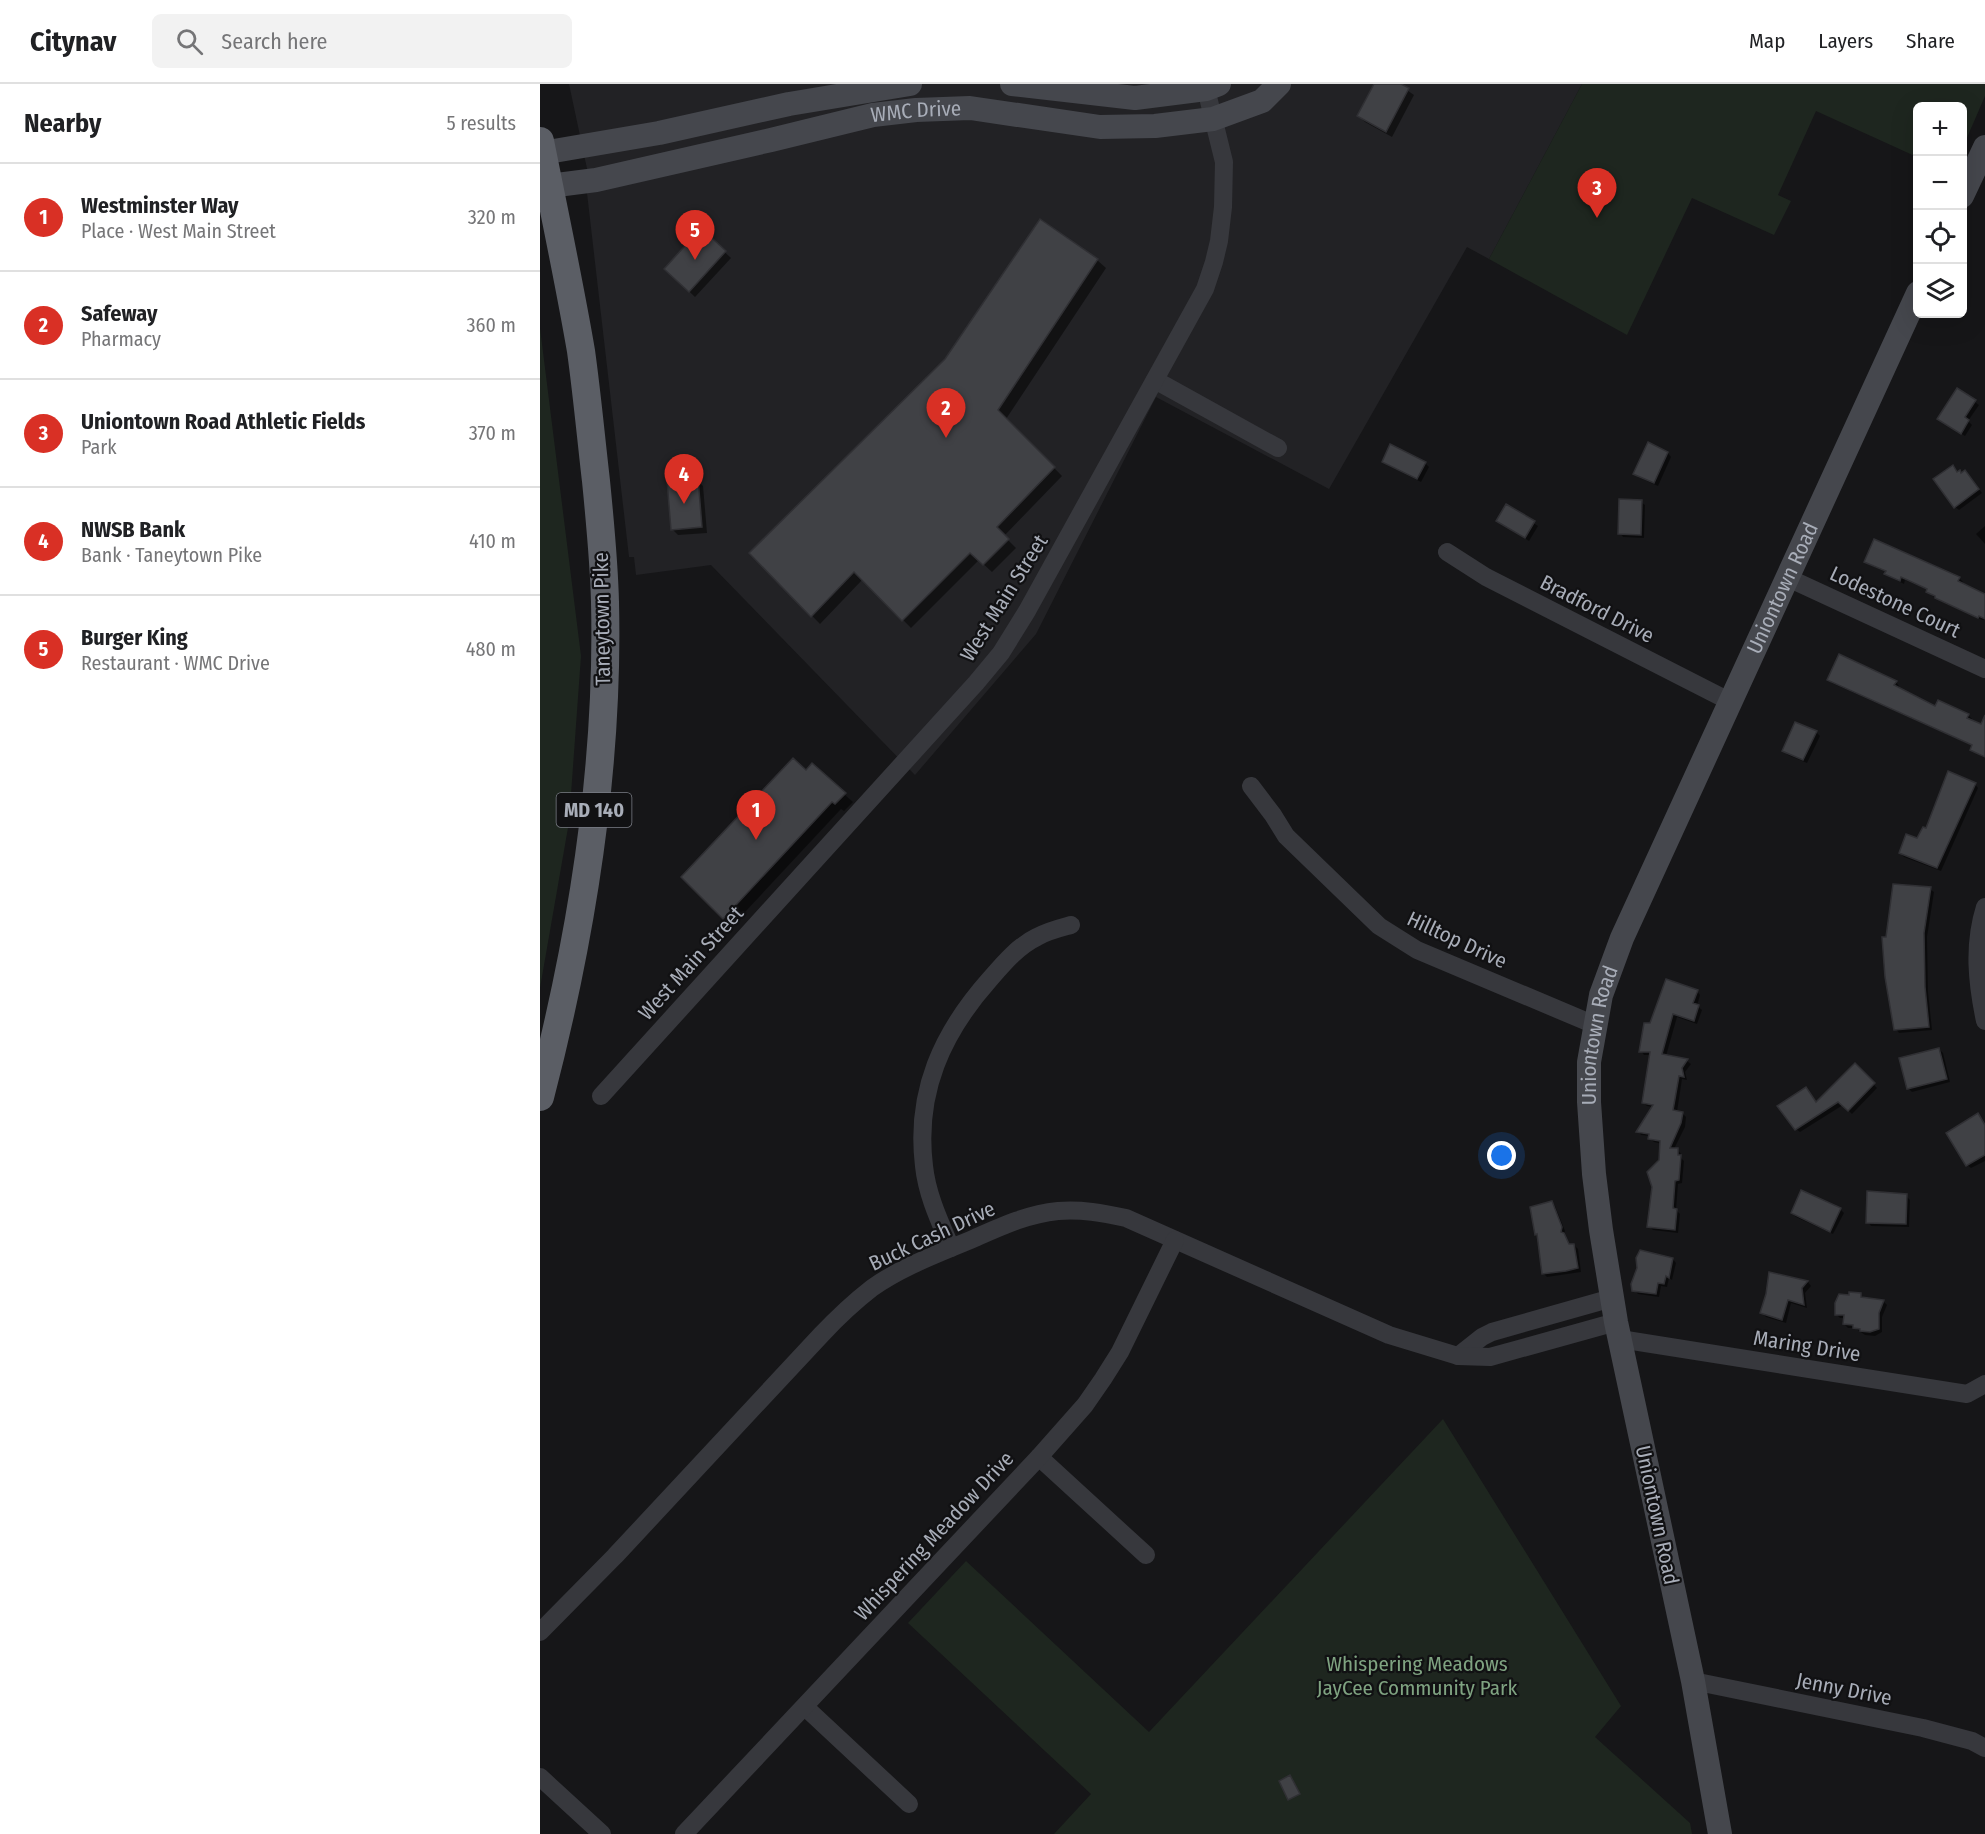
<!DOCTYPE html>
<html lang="en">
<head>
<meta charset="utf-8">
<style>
	:root { --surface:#fff; --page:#f2f2f2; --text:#202124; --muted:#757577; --line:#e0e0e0; --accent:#d93025 }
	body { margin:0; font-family:"Fira Sans Condensed",sans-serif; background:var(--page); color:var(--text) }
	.controls { position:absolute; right:18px; top:18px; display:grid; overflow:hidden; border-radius:9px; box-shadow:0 6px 24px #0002 }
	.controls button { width:54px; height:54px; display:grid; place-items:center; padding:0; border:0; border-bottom:2px solid var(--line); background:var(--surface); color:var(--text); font:30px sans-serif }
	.you { position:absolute; left:962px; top:1072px; width:21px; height:21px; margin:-15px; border:4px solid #fff; border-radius:50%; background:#1a73e8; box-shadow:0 0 0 9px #1a73e833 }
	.badge { display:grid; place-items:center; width:39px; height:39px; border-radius:50%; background:var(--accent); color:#fff; font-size:20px; font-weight:700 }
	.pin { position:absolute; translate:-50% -50px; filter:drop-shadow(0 2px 3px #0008) }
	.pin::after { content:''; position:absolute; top:32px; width:21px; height:18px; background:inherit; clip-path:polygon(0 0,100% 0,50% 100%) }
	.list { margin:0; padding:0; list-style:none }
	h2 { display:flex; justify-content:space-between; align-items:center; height:78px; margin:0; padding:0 24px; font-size:26px }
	h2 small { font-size:20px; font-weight:400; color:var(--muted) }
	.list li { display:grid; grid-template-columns:39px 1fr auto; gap:18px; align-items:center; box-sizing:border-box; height:108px; padding:0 24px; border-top:2px solid var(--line) }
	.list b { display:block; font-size:22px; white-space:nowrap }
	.list p { margin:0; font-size:20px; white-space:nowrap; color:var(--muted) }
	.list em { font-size:20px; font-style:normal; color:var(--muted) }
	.icon { flex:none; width:33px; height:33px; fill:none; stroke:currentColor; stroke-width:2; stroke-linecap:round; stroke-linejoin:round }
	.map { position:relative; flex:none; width:1445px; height:1750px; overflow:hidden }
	header { display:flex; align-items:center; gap:36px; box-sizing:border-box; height:84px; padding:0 30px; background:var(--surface); border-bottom:2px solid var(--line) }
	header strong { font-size:28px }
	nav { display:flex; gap:33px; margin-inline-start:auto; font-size:21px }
	.search { width:420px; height:54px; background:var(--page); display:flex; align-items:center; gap:15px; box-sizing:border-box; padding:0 21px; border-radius:9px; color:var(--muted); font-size:22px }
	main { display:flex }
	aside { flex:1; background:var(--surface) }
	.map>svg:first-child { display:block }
</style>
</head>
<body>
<header>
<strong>Citynav</strong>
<div class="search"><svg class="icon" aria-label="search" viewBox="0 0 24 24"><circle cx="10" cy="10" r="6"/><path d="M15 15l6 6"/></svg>Search here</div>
<nav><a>Map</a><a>Layers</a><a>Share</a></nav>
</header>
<main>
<aside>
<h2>Nearby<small>5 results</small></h2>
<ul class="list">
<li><span class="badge">1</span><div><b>Westminster Way</b><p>Place · West Main Street</p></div><em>320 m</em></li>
<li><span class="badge">2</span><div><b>Safeway</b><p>Pharmacy</p></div><em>360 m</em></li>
<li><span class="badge">3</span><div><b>Uniontown Road Athletic Fields</b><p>Park</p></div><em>370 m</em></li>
<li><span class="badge">4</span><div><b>NWSB Bank</b><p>Bank · Taneytown Pike</p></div><em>410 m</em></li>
<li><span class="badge">5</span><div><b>Burger King</b><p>Restaurant · WMC Drive</p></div><em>480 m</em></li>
</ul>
</aside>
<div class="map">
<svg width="1445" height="1750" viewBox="0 0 1445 1750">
	<rect width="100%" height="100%" fill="#161618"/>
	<!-- built -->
	<path fill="#222225" d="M 29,0 L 1042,0 L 949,175 L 927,163 L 789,405 L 616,313 L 496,550 L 375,691 L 171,481 L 96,491 L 94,473 L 89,473 L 47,109 L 52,108 Z"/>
	<!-- green -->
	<g fill="#1e261f">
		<path d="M 1042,0 L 1445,0 L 1445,12 L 1423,63 L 1422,22 L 1378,22 L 1377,73 L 1276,27 L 1238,111 L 1251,117 L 1234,151 L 1152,114 L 1087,251 L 949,175 Z"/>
		<path d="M 0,244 L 41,572 L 29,738 L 0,904 Z"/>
		<path d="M 903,1335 L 1081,1622 L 1055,1653 L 1150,1739 L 1152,1750 L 514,1750 L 551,1710 L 368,1539 L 426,1477 L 609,1648 Z"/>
	</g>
	<!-- shadow -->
	<g fill="#0007">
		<path d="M 836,0 L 858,0 L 874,11 L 852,53 L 825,38 L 819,32 Z"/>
		<path d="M 501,137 L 557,176 L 566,184 L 466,335 L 522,392 L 464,452 L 476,464 L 452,488 L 439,476 L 371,544 L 323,495 L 280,540 L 211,469 L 406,276 Z"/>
		<path d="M 161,146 L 191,174 L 155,213 L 126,185 Z"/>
		<path d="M 1418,306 L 1439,321 L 1428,337 L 1432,341 L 1425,352 L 1403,338 Z"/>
		<path d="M 1108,360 L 1128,369 L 1131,373 L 1118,402 L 1098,393 L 1095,389 Z"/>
		<path d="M 844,377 L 885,379 L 889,383 L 881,398 L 847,381 Z"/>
		<path d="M 1418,389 L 1429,391 L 1442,409 L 1419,426 L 1415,423 Z"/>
		<path d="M 157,396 L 163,402 L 167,449 L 138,451 L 132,445 Z"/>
		<path d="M 1101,418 L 1105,421 L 1104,454 L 1083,453 L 1080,449 Z"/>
		<path d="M 967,422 L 998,442 L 989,457 L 958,437 Z"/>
		<path d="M 1445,442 L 1445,460 L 1436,450 Z"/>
		<path d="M 1326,477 L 1419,494 L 1423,498 L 1421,501 L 1445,511 L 1445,536 L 1442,536 L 1400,517 L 1391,511 L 1388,508 L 1388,506 L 1365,496 L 1364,500 L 1350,493 L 1347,488 L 1330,481 Z"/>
		<path d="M 1289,595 L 1356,598 L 1359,602 L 1358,605 L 1396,624 L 1428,631 L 1432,635 L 1431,637 L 1445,643 L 1445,674 L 1431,666 L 1433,662 L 1292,599 Z"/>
		<path d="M 1276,648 L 1280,652 L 1267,679 L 1248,671 L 1244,667 Z"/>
		<path d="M 272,682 L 313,718 L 304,727 L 301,725 L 192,842 L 143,793 Z"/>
		<path d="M 1435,700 L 1438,704 L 1401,787 L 1364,773 L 1360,769 L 1378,756 Z"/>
		<path d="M 1390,805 L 1394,808 L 1387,853 L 1388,908 L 1392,946 L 1359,949 L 1356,945 L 1348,855 Z"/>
		<path d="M 1157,907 L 1160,911 L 1157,922 L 1162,926 L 1157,940 L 1137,933 L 1126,972 L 1147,977 L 1151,980 L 1145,988 L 1147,996 L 1142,995 L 1137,1028 L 1142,1029 L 1146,1033 L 1145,1043 L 1134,1065 L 1138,1066 L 1141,1070 L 1141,1074 L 1144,1077 L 1142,1099 L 1138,1100 L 1136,1126 L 1140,1130 L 1138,1149 L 1113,1146 L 1109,1142 L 1122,1060 L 1114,1058 L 1110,1055 L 1110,1052 L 1101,1051 L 1098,1047 L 1113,1023 L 1107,1022 L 1103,1019 L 1111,971 L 1104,971 L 1101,967 L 1111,941 Z"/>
		<path d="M 1399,965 L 1403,969 L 1410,998 L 1372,1008 L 1368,1004 Z"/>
		<path d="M 1315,982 L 1337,1004 L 1312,1030 L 1303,1021 L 1260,1048 L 1256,1045 L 1266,1005 L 1277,1019 Z"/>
		<path d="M 1445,1041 L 1445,1077 L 1431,1084 L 1427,1081 Z"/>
		<path d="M 1366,1112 L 1370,1116 L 1369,1143 L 1331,1142 L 1328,1138 Z"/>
		<path d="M 1012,1118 L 1015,1122 L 1025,1147 L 1024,1151 L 1030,1162 L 1034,1161 L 1038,1165 L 1041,1188 L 1007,1193 L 1003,1189 L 999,1153 L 996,1150 Z"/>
		<path d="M 1300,1125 L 1304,1129 L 1293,1150 L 1256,1133 L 1252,1129 Z"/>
		<path d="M 1133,1175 L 1136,1179 L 1132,1196 L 1129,1194 L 1127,1203 L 1121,1202 L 1119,1213 L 1098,1210 L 1094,1206 Z"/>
		<path d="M 1230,1190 L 1268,1198 L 1271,1202 L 1265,1209 L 1267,1224 L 1251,1219 L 1246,1239 L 1226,1233 L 1222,1229 L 1227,1210 Z"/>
		<path d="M 1320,1210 L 1324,1214 L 1343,1217 L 1347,1221 L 1342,1233 L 1342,1248 L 1335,1252 L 1325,1251 L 1315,1244 L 1308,1244 L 1304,1240 L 1305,1234 L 1300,1234 L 1296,1230 Z"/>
	</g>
	<!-- building -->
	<g fill="#404145" stroke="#303034" stroke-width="1.5">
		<path d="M 834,0 L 861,0 L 869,4 L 846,48 L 817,32 Z"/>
		<path d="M 500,135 L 558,175 L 458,326 L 515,383 L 457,443 L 469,455 L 443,481 L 430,469 L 362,537 L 314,488 L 271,533 L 209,469 L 405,275 Z"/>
		<path d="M 161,144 L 186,167 L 149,208 L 124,185 Z"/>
		<path d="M 1417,304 L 1436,316 L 1425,333 L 1429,336 L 1421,350 L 1397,335 Z"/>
		<path d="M 1108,358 L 1128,368 L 1114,399 L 1093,390 Z"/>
		<path d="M 850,360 L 886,378 L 877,395 L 842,378 Z"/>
		<path d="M 1413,381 L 1417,388 L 1420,386 L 1421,389 L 1425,386 L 1439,405 L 1414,424 L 1393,395 Z"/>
		<path d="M 158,394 L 162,443 L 131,446 L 127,397 Z"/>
		<path d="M 1079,415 L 1102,416 L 1101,451 L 1078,450 Z"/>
		<path d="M 966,420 L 995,437 L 985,454 L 956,437 Z"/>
		<path d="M 1334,455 L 1420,493 L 1418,497 L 1445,510 L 1445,535 L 1439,532 L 1438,534 L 1395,514 L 1395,512 L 1386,508 L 1387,505 L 1361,493 L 1360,497 L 1344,490 L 1346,487 L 1324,478 Z"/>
		<path d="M 1299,570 L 1357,597 L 1354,601 L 1395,622 L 1398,616 L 1429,630 L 1427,634 L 1441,640 L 1445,631 L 1445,673 L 1430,666 L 1432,661 L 1287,596 Z"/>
		<path d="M 1255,638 L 1277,647 L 1263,676 L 1242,667 Z"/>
		<path d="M 253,674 L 266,686 L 272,679 L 306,709 L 295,720 L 292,718 L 183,835 L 141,793 Z"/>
		<path d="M 1408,687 L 1436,699 L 1397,784 L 1359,769 L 1366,750 L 1377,754 L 1383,743 L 1386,744 Z"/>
		<path d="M 1353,800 L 1391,803 L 1384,849 L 1385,903 L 1389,943 L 1354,946 L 1345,893 L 1342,853 L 1346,853 Z"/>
		<path d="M 1126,895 L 1158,906 L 1153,919 L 1159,921 L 1154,937 L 1133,930 L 1122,970 L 1148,975 L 1142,984 L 1144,993 L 1139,992 L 1133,1026 L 1143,1028 L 1141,1039 L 1130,1064 L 1138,1064 L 1138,1071 L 1141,1071 L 1139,1096 L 1135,1097 L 1133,1124 L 1137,1125 L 1135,1146 L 1107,1143 L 1112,1103 L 1107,1088 L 1119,1076 L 1120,1057 L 1108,1055 L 1109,1050 L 1096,1048 L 1113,1021 L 1102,1019 L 1110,968 L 1099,968 L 1104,939 L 1110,939 Z"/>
		<path d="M 1399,964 L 1407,995 L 1367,1005 L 1359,974 Z"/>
		<path d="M 1315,979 L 1335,999 L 1308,1027 L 1298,1018 L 1255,1046 L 1237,1022 L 1266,1003 L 1276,1018 Z"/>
		<path d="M 1438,1029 L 1445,1041 L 1445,1071 L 1426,1082 L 1406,1049 Z"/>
		<path d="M 1261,1106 L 1301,1124 L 1290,1148 L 1251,1129 Z"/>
		<path d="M 1327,1107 L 1367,1110 L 1366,1140 L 1326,1139 Z"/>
		<path d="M 1012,1117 L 1022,1143 L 1021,1148 L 1024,1149 L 1029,1160 L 1034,1160 L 1038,1184 L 1026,1187 L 1002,1190 L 997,1150 L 995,1151 L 990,1123 Z"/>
		<path d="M 1100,1166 L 1133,1174 L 1129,1194 L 1126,1192 L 1124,1200 L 1118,1199 L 1116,1210 L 1092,1207 L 1091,1200 L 1097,1184 L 1096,1174 Z"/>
		<path d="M 1229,1188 L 1268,1197 L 1262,1204 L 1264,1221 L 1248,1216 L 1242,1236 L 1220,1229 L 1226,1210 Z"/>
		<path d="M 1309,1208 L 1321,1209 L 1321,1213 L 1344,1216 L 1339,1229 L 1339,1245 L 1330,1248 L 1320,1247 L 1320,1245 L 1313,1244 L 1313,1241 L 1303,1240 L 1304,1231 L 1295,1231 L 1295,1219 L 1299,1210 L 1309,1211 Z"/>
		<path d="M 750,1691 L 760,1710 L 748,1716 L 739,1697 Z"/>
	</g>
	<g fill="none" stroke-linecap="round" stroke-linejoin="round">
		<!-- minor -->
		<g stroke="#37383d" stroke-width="18">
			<path d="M 615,296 L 738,364"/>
			<path d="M 907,468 L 946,493 L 1189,617"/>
			<path d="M 1246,493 L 1445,585"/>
			<path d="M 711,702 L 733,731 L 746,752 L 839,842 L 877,866 L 1055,941"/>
			<path d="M 1445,823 C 1433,861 1437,899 1445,937"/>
			<path d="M 61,1012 L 436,599 L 461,569 L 487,527 L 665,205 L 674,178 L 679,157 L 683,123 L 684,78 L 666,5"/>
			<path d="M 411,1164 C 400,1138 387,1111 384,1082 C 375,1008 402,949 450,895 C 463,880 478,862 497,853 C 507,847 520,844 531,841"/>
			<path d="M 1080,1255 L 1427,1310 L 1445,1300"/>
			<path d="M 918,1272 L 942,1253 L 952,1248 L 1072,1214"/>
			<path d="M 499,1373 L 606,1471"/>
			<path d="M 0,1548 L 75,1472 L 281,1251 C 297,1234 314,1218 332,1204 C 363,1182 400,1169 435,1154 C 462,1142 488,1130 518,1127 C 541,1125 563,1129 586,1134 L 849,1251 L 918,1272 L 950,1273 L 1076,1238"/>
			<path d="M 1153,1597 L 1383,1644 L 1432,1657 L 1445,1664"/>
			<path d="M 265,1623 L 369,1720"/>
			<path d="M 0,1693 L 62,1750"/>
			<path d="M 144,1750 L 499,1373 L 545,1321 L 563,1295 L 580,1268 L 635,1156"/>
		</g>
		<!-- secondary -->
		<g stroke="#45474d" stroke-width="24">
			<path d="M 472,0 L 595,14 L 666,5 L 679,0"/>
			<path d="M 2,69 L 119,49 L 249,20 L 370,0"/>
			<path id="s1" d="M 9,102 L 56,96 L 231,56 L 333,31 L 376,26 L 430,24 L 560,43 L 615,42 L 673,35 L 722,17 L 739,0"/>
			<path d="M 1422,112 L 1445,63"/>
			<path id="s2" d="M 1180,1750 L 1153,1597 L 1076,1238 L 1061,1146 L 1054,1090 L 1049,1018 L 1049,978 L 1061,911 L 1082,854 L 1378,209"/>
		</g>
		<!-- trunk -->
		<path stroke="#5b5e65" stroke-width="28" d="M 0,57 C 14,127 29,197 41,267 C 47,310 51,354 56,397 C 60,437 64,478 65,518 C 69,684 42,852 0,1013"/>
	</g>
	<g text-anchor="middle" stroke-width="4.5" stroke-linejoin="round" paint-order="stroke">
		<!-- shield labels -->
		<rect fill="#111113" stroke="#7b7e86" stroke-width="1.5" x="16.5" y="709" width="75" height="34" rx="4.5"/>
		<g font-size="20" font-weight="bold" fill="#a8adb8">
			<text x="54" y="733">MD 140</text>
		</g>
		<!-- street labels -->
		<g font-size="21" fill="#a8adb8" stroke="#111113">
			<text dy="7" stroke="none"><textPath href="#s1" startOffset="375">WMC Drive</textPath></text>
			<text dy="7" stroke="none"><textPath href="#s2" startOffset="1298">Uniontown Road</textPath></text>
			<text transform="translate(464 514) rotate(-58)" y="7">West Main Street</text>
			<text transform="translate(1355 518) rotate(25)" y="7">Lodestone Court</text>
			<text transform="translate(1057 525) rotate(27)" y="7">Bradford Drive</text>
			<text transform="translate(62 535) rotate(-91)" y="7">Taneytown Pike</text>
			<text transform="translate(917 856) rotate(25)" y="7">Hilltop Drive</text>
			<text transform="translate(151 879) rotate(-48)" y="7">West Main Street</text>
			<text dy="7" stroke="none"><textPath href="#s2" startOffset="812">Uniontown Road</textPath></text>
			<text transform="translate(392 1152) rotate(-25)" y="7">Buck Cash Drive</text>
			<text transform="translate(1267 1262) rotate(9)" y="7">Maring Drive</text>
			<text transform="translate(1117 1431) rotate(78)" y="7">Uniontown Road</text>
			<text transform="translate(394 1452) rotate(-47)" y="7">Whispering Meadow Drive</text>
			<text transform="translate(1304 1605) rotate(11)" y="7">Jenny Drive</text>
		</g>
		<!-- park labels -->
		<g font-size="21" fill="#7fa381" stroke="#111113">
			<text x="877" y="1587">Whispering Meadows<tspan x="877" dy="24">JayCee Community Park</tspan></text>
		</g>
	</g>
</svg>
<div class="controls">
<button>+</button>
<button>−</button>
<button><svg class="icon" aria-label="locate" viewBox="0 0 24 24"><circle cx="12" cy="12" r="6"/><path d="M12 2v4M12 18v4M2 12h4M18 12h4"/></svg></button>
<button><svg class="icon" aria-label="layers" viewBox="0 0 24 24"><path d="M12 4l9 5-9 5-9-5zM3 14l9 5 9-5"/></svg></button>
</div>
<div class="you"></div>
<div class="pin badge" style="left:216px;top:756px">1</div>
<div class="pin badge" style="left:406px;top:354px">2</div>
<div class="pin badge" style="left:1057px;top:134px">3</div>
<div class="pin badge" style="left:144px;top:420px">4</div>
<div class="pin badge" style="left:155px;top:176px">5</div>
</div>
</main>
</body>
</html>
